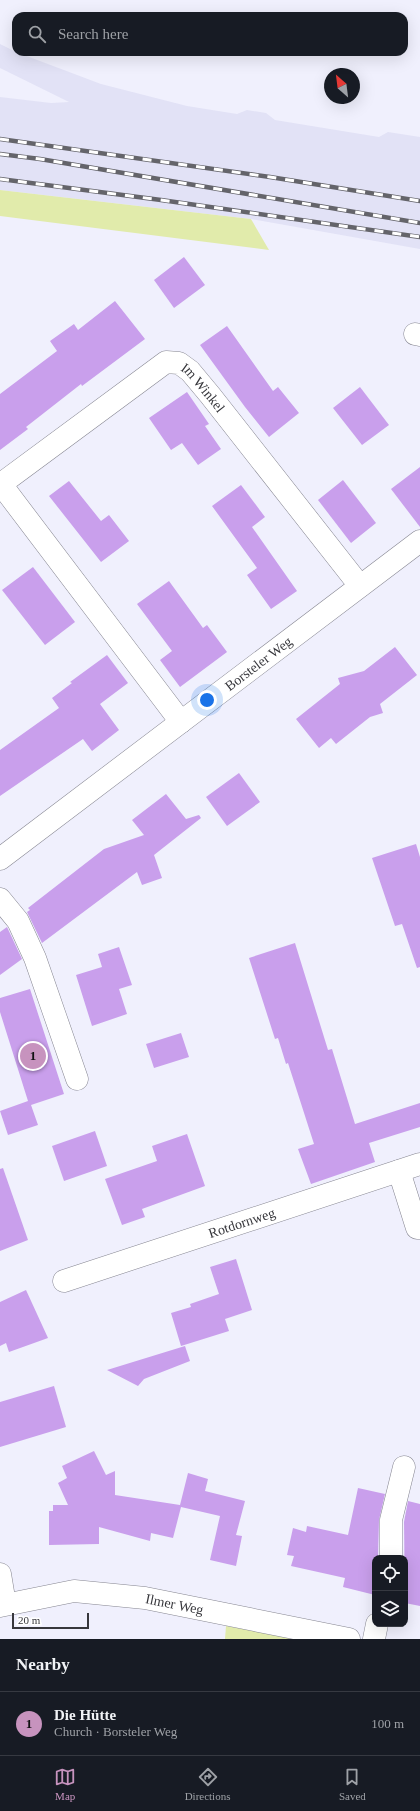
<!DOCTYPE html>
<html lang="en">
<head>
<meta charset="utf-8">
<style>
	:root { --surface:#171b24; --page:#242831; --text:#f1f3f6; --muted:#9ea1a6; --line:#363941; --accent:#c793be }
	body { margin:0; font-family:Georgia,serif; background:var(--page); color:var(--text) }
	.controls { position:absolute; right:12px; bottom:12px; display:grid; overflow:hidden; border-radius:8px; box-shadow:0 4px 16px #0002 }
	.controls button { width:36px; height:36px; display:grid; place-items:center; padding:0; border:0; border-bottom:1px solid var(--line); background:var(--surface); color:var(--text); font:20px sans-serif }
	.compass { position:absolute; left:324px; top:68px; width:36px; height:36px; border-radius:50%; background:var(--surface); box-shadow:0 4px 16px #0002; rotate:332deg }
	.scale { position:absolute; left:12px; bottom:10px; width:77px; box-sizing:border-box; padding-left:4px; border:2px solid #37373c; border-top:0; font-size:11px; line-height:14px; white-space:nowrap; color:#37373c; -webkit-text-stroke:3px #fff; paint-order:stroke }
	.you { position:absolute; left:207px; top:700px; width:14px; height:14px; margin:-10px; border:3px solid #fff; border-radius:50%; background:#1a73e8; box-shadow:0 0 0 6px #1a73e833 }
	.badge { display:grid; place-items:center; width:26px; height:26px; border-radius:50%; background:var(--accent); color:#111; font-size:13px; font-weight:700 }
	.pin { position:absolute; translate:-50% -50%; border:2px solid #fff; box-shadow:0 1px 4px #0006 }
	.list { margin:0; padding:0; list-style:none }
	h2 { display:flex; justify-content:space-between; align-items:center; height:52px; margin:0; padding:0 16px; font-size:17px }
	h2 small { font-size:13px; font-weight:400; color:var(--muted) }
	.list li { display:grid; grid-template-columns:26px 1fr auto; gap:12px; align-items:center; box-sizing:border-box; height:64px; padding:0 16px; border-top:1px solid var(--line) }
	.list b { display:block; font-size:15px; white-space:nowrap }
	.list p { margin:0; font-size:13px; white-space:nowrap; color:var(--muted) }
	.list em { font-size:13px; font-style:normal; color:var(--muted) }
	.icon { flex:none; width:22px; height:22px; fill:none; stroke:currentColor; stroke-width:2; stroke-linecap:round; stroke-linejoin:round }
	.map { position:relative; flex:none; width:420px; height:1639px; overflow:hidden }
	.search { position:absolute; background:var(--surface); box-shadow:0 4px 16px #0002; left:12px; right:12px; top:12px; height:44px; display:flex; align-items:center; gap:10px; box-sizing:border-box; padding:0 14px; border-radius:12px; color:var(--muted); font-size:15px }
	.sheet { height:116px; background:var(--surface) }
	nav { display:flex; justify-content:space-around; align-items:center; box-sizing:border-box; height:56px; border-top:1px solid var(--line); background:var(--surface); font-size:11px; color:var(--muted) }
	nav a { display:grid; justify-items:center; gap:2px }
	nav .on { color:var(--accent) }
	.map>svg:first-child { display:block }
</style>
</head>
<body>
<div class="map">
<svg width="420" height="1639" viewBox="0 0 420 1639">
	<rect width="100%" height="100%" fill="#f0f0fd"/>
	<!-- built -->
	<path fill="#e2e2f6" d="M 0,44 L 16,52 L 101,84 L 187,106 L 237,114 L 247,110 L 266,113 L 275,120 L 379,137 L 388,132 L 420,137 L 420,249 L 251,219 L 0,190 L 0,97 L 51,103 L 69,102 L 0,68 Z"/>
	<!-- green -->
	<g fill="#e1ebab">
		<path d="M 0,190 L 251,219 L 269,250 L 0,216 Z"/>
		<path d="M 226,1626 L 299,1639 L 225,1639 Z"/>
	</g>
	<!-- building -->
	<g fill="#c99fec">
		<path d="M 184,257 L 205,285 L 174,308 L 154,280 Z"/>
		<path d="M 115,301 L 145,339 L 82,386 L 81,384 L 26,427 L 28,429 L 0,450 L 0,394 L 57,351 L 50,341 L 74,324 L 78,330 Z"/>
		<path d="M 227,326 L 273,391 L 278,387 L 299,413 L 269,437 L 245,407 L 200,345 Z"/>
		<path d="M 360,387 L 389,425 L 362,445 L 333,408 Z"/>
		<path d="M 187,392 L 209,424 L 205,426 L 221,449 L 198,465 L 182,443 L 171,450 L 149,418 Z"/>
		<path d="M 420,467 L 420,527 L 391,489 Z"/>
		<path d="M 343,480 L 376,523 L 351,543 L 318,500 Z"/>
		<path d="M 69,481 L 101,521 L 109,515 L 129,541 L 101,562 L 49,496 Z"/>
		<path d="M 241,485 L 265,517 L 252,527 L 297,591 L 271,609 L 247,575 L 257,568 L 212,506 Z"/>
		<path d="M 33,567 L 75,622 L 45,645 L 2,590 Z"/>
		<path d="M 169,581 L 203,628 L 207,625 L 227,652 L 180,687 L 160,660 L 172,651 L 137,604 Z"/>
		<path d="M 395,647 L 417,675 L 380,704 L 383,713 L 370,717 L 336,744 L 331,738 L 319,748 L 296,719 L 340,684 L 338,678 L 364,671 Z"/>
		<path d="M 107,655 L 128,683 L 100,704 L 119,730 L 92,751 L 83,739 L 0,796 L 0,750 L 59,708 L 52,698 L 72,683 L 70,682 Z"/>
		<path d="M 239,773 L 260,802 L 227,826 L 206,797 Z"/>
		<path d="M 166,794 L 186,819 L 199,815 L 201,818 L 154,855 L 162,878 L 142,885 L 137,872 L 42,943 L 27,912 L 30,910 L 28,908 L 104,849 L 144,835 L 132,820 Z"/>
		<path d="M 416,844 L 420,857 L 420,967 L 417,968 L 402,924 L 395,926 L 372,858 Z"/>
		<path d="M 7,927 L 22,959 L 0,975 L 0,932 Z"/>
		<path d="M 295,943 L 328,1050 L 332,1049 L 355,1124 L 420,1103 L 420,1127 L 369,1143 L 375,1162 L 311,1184 L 298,1149 L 314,1144 L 288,1063 L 286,1064 L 278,1038 L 275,1039 L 249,958 Z"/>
		<path d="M 119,947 L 132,985 L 119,989 L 127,1014 L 92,1026 L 76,975 L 102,967 L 98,954 Z"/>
		<path d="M 30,989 L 64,1094 L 31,1105 L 38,1125 L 8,1135 L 0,1111 L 28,1101 L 0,1012 L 0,998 Z"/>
		<path d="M 181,1033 L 189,1057 L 154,1068 L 146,1044 Z"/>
		<path d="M 95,1131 L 107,1166 L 64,1181 L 52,1146 Z"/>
		<path d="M 187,1134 L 205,1186 L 142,1209 L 145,1217 L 122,1225 L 105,1179 L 157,1161 L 152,1146 Z"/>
		<path d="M 3,1168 L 28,1240 L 0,1251 L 0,1169 Z"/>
		<path d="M 236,1259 L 252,1310 L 225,1319 L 229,1331 L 181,1346 L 171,1313 L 191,1307 L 190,1304 L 219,1294 L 210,1267 Z"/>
		<path d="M 26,1290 L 48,1338 L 9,1352 L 6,1343 L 0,1346 L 0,1302 Z"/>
		<path d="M 185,1346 L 190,1361 L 144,1379 L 138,1386 L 107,1370 Z"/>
		<path d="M 54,1386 L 66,1427 L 0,1447 L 0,1402 Z"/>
		<path d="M 94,1451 L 106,1475 L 115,1471 L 115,1495 L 180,1505 L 188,1473 L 208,1479 L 205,1491 L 245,1501 L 236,1535 L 242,1536 L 236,1566 L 210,1560 L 220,1516 L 181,1507 L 173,1538 L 151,1533 L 150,1541 L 99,1527 L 99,1544 L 49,1545 L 49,1511 L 53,1511 L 53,1505 L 68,1505 L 58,1483 L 67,1478 L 62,1466 Z"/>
		<path d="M 358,1488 L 385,1494 L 379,1520 L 378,1558 L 375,1558 L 375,1595 L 343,1587 L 345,1578 L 291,1566 L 294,1556 L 287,1555 L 293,1528 L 306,1532 L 307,1526 L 348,1535 Z"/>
		<path d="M 408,1501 L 420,1504 L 420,1606 L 405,1603 L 404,1522 Z"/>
	</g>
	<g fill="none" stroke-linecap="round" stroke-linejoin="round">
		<defs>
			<g id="minor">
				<path d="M 415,334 L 420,335"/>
				<path d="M 0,483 L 181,722"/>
				<path id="s1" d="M 1,484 L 166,362 L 179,363 L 190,371 L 210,395 L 360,586"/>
				<path id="s2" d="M 0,859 L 420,541"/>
				<path d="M 0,899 L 18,921 L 35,958 L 77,1079"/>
				<path d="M 399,1171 L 417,1228 L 420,1228"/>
				<path id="s3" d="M 64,1281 L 420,1164"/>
				<path d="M 391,1558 L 391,1520 L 404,1467"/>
				<path d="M 0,1574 L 5,1604"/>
				<path id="s4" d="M 0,1606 L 74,1591 L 145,1598 L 349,1639"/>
				<path d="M 374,1639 L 377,1624"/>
			</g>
		</defs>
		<!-- minor casing -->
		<use href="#minor" stroke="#868691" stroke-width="23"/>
		<!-- minor -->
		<use href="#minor" stroke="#fff" stroke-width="22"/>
		<defs>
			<g id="rail">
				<path d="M 0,139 L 270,177 L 420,201"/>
				<path d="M 0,154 L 40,159 L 420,223"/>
				<path d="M 0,179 L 161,200 L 420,237"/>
			</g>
		</defs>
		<!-- rail casing -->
		<use href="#rail" stroke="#64646a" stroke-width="4.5"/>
		<!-- rail -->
		<use href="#rail" stroke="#fff" stroke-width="3" stroke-dasharray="9" stroke-linecap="butt"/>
	</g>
	<g text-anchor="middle" stroke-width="3" stroke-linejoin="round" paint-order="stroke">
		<!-- street labels -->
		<g font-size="14" fill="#37373c" stroke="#fff">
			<text dy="5" stroke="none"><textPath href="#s1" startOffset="253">Im Winkel</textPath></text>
			<text dy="5" stroke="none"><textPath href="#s2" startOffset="324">Borsteler Weg</textPath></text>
			<text dy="5" stroke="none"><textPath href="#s3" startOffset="187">Rotdornweg</textPath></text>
			<text dy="5" stroke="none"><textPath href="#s4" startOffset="177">Ilmer Weg</textPath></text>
		</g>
	</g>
</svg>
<div class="controls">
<button><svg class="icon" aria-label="locate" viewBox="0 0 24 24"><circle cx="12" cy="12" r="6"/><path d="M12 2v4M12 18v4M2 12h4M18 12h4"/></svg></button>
<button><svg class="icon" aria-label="layers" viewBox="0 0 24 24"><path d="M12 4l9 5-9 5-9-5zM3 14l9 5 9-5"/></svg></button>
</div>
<svg class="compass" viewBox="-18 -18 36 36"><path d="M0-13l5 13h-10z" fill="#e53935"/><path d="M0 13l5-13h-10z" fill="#9ea1a6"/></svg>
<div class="scale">20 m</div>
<div class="you"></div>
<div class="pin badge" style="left:33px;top:1056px">1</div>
<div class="search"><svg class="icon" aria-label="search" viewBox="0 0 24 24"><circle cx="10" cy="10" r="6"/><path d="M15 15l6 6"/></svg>Search here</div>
</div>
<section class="sheet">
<h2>Nearby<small></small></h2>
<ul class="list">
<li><span class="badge">1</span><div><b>Die Hütte</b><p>Church · Borsteler Weg</p></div><em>100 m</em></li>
</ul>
</section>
<nav>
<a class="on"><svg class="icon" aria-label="map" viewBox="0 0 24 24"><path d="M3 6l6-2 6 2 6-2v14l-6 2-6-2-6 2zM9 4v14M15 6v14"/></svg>Map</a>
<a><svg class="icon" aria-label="directions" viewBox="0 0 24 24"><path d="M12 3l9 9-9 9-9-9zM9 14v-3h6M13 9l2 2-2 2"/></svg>Directions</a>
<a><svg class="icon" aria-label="saved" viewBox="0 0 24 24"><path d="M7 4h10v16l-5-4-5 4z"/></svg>Saved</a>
</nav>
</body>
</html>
